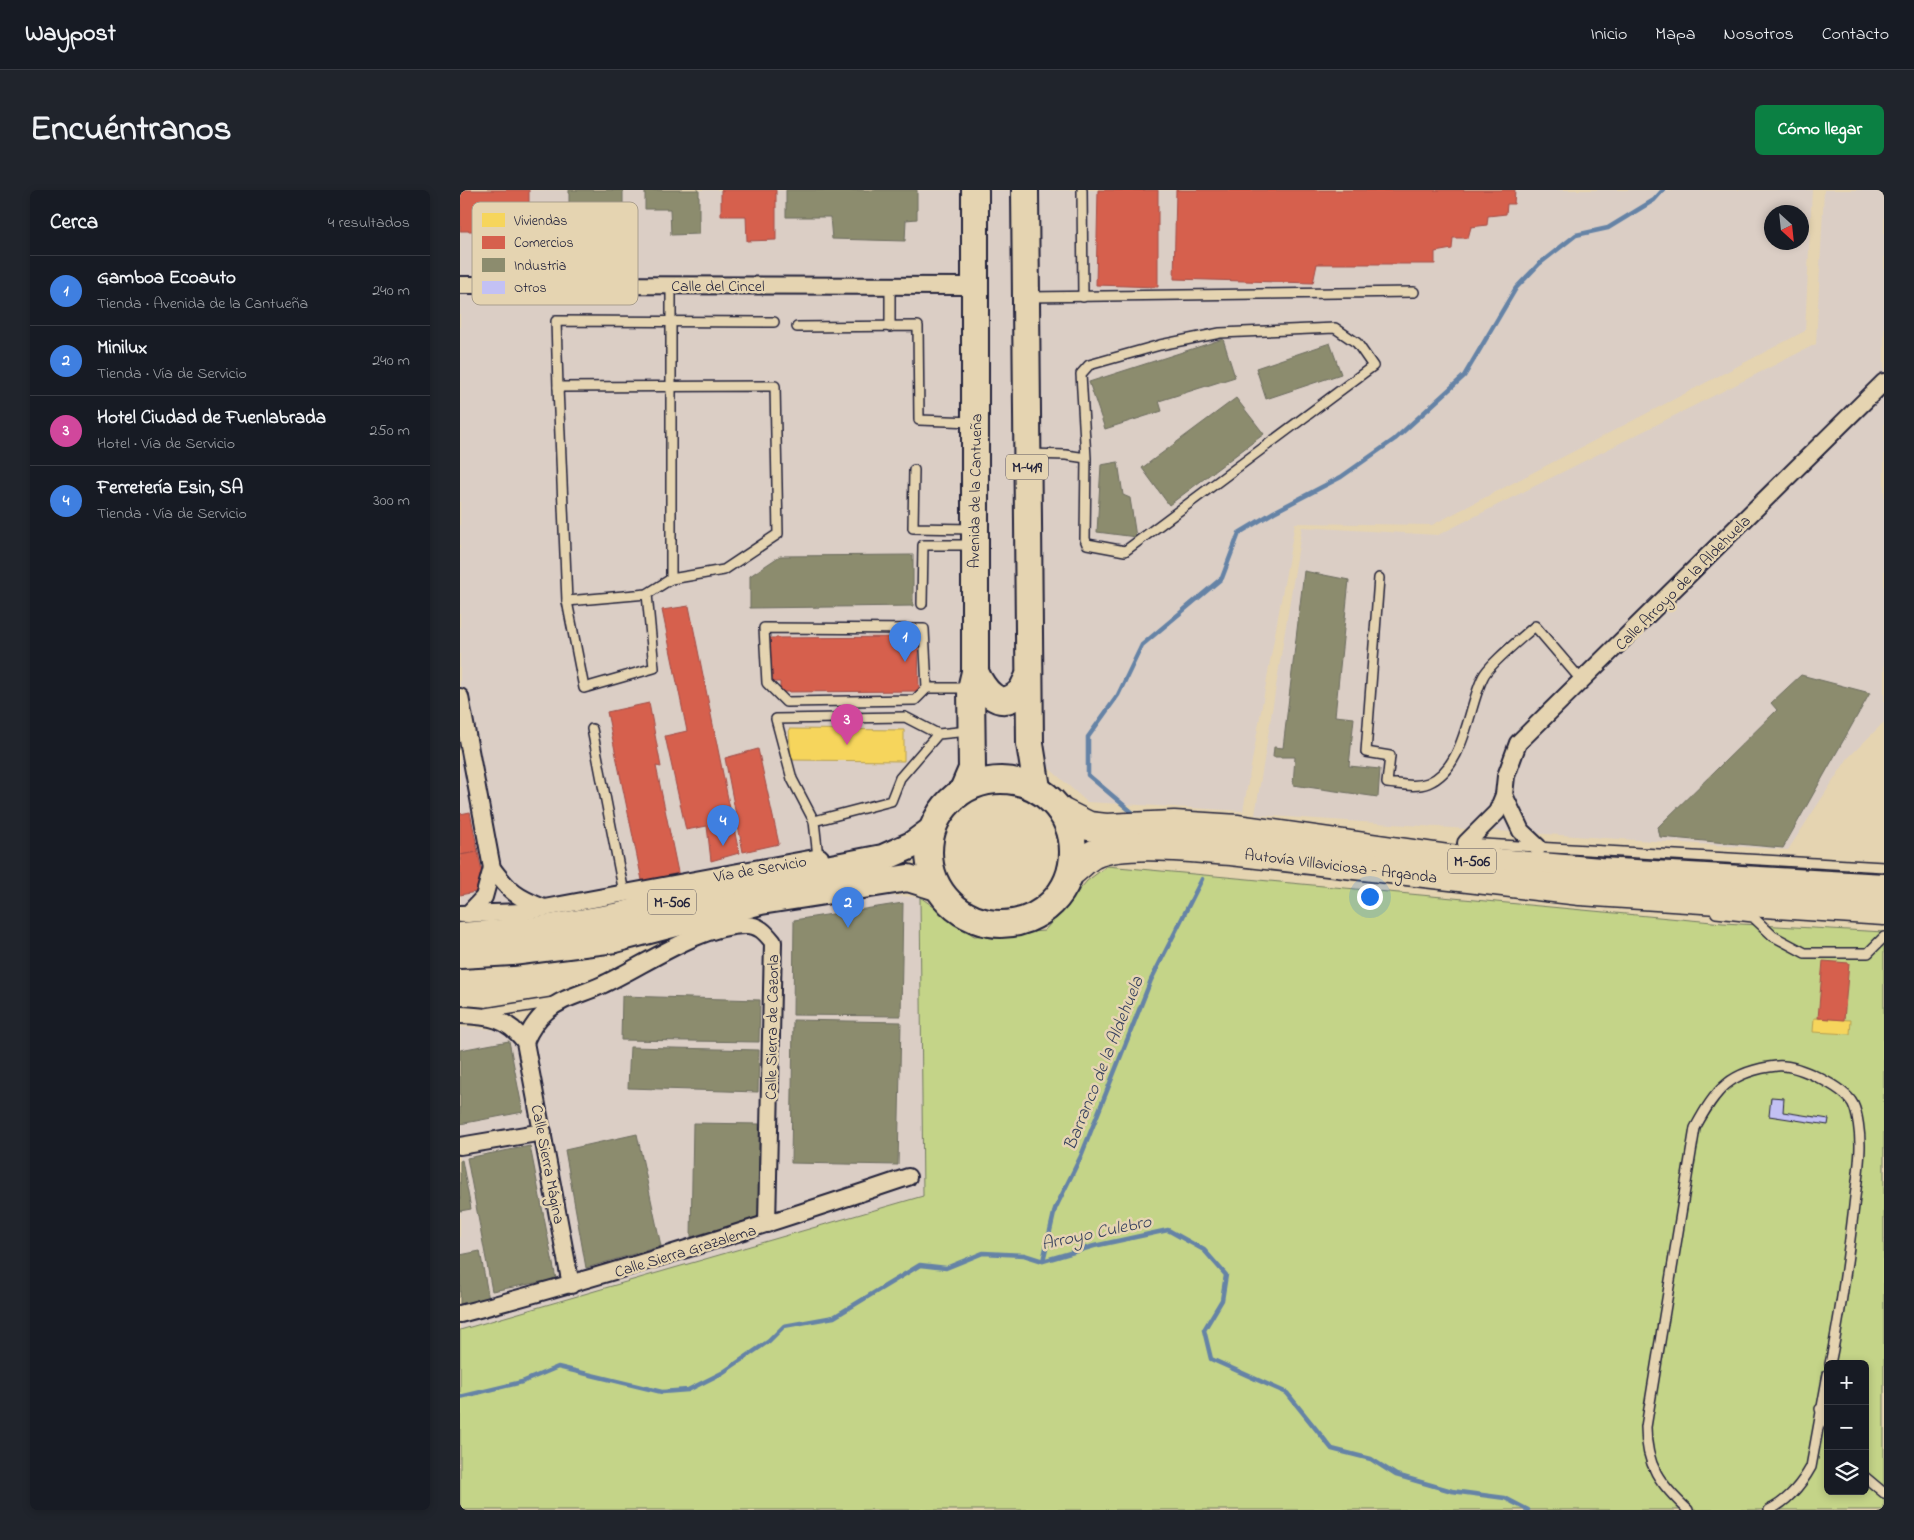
<!DOCTYPE html>
<html lang="es">
<head>
<meta charset="utf-8">
<style>
	:root { --surface:#171b24; --page:#20242c; --text:#f1f3f6; --muted:#9ea1a6; --line:#363941; --accent:#0b8043 }
	body { margin:0; font-family:"Indie Flower",sans-serif; background:var(--page); color:var(--text) }
	.controls { position:absolute; right:15px; bottom:15px; display:grid; overflow:hidden; border-radius:8px; box-shadow:0 2px 8px #0003 }
	.controls button { width:45px; height:45px; display:grid; place-items:center; padding:0; border:0; border-bottom:1px solid var(--line); background:var(--surface); color:var(--text); font:25px sans-serif }
	.compass { position:absolute; left:1304px; top:15px; width:45px; height:45px; border-radius:50%; background:var(--surface); box-shadow:0 2px 8px #0003; rotate:153deg }
	.you { position:absolute; left:909px; top:706px; width:18px; height:18px; margin:-12px; border:4px solid #fff; border-radius:50%; background:#1a73e8; box-shadow:0 0 0 8px #1a73e833 }
	.badge { display:grid; place-items:center; width:32px; height:32px; border-radius:50%; background:var(--accent); color:#fff; font-size:16px; font-weight:700 }
	.pin { position:absolute; translate:-50% -41px; filter:drop-shadow(0 1px 2px #0008) }
	.pin::after { content:''; position:absolute; top:26px; width:18px; height:15px; background:inherit; clip-path:polygon(0 0,100% 0,50% 100%) }
	.list { margin:0; padding:0; list-style:none }
	h2 { display:flex; justify-content:space-between; align-items:center; height:65px; margin:0; padding:0 20px; font-size:21px }
	h2 small { font-size:16px; font-weight:400; color:var(--muted) }
	.list li { display:grid; grid-template-columns:32px 1fr auto; gap:15px; align-items:center; box-sizing:border-box; height:70px; padding:0 20px; border-top:1px solid var(--line) }
	.list b { display:block; font-size:19px; white-space:nowrap }
	.list p { margin:0; font-size:16px; white-space:nowrap; color:var(--muted) }
	.list em { font-size:16px; font-style:normal; color:var(--muted) }
	.icon { flex:none; width:28px; height:28px; fill:none; stroke:currentColor; stroke-width:2; stroke-linecap:round; stroke-linejoin:round }
	.map { position:relative; flex:none; width:1424px; height:1320px; overflow:hidden; border-radius:8px }
	header { display:flex; align-items:center; gap:30px; box-sizing:border-box; height:70px; padding:0 25px; background:var(--surface); border-bottom:1px solid var(--line) }
	header strong { font-size:24px }
	nav { display:flex; gap:28px; margin-inline-start:auto; font-size:18px }
	.intro { display:flex; align-items:center; justify-content:space-between; box-sizing:border-box; height:120px; padding:0 30px }
	h1 { margin:0; font-size:35px }
	.button { padding:12px 22px; border-radius:8px; background:var(--accent); color:#fff; font-size:18px; font-weight:700 }
	main { display:flex; gap:30px; padding:0 30px }
	aside { flex:1; background:var(--surface); border-radius:8px; box-shadow:0 2px 8px #0003 }
	.map>svg:first-child { display:block }
</style>
</head>
<body>
<header>
<strong>Waypost</strong>
<nav><a>Inicio</a><a>Mapa</a><a>Nosotros</a><a>Contacto</a></nav>
</header>
<div class="intro"><h1>Encuéntranos</h1><a class="button">Cómo llegar</a></div>
<main>
<aside>
<h2>Cerca<small>4 resultados</small></h2>
<ul class="list">
<li><span class="badge" style="background:#3f7fe0">1</span><div><b>Gamboa Ecoauto</b><p>Tienda · Avenida de la Cantueña</p></div><em>240 m</em></li>
<li><span class="badge" style="background:#3f7fe0">2</span><div><b>Minilux</b><p>Tienda · Vía de Servicio</p></div><em>240 m</em></li>
<li><span class="badge" style="background:#d1479c">3</span><div><b>Hotel Ciudad de Fuenlabrada</b><p>Hotel · Vía de Servicio</p></div><em>250 m</em></li>
<li><span class="badge" style="background:#3f7fe0">4</span><div><b>Ferretería Esin, SA</b><p>Tienda · Vía de Servicio</p></div><em>300 m</em></li>
</ul>
</aside>
<div class="map">
<svg width="1424" height="1320" viewBox="0 0 1424 1320">
	<rect width="100%" height="100%" fill="#e5d4b1"/>
	<filter id="ink" filterUnits="userSpaceOnUse"><feTurbulence type="fractalNoise" baseFrequency=".02" numOctaves="2"/><feDisplacementMap in="SourceGraphic" scale="10" xChannelSelector="R" yChannelSelector="G"/><feConvolveMatrix kernelMatrix="1 2 1 2 8 2 1 2 1" color-interpolation-filters="sRGB"/></filter>
	<g filter="url(#ink)">
		<!-- built -->
		<g fill="#dbcec5" fill-rule="evenodd">
			<path d="M 0,0 L 1352,0 L 1345,141 L 972,335 L 835,333 L 783,621 L 627,612 L 582,572 L 500,588 L 457,642 L 414,661 L 0,729 ZM 1312,22 L 1342,22 L 1342,52 L 1312,52 Z"/>
			<path d="M 1364,0 L 1424,0 L 1424,532 L 1388,568 L 1328,660 L 795,625 L 842,337 L 978,345 L 1356,154 Z"/>
			<path d="M 398,704 L 460,707 L 463,1006 L 0,1140 L 0,837 L 42,840 L 138,808 L 267,734 Z"/>
		</g>
		<!-- green -->
		<path fill="#c4d488" stroke="#737b62" fill-rule="evenodd" d="M 647,676 L 1263,733 L 1424,742 L 1424,1320 L 0,1320 L 0,1140 L 463,1006 L 460,707 L 514,746 L 584,741 L 627,691 ZM 1368,1174 L 1405,1174 L 1405,1301 L 1368,1301 Z"/>
		<!-- homes -->
		<g fill="#f6d55c" stroke="#b69f52">
			<path d="M 329,539 L 444,540 L 444,571 L 331,570 Z"/>
			<path d="M 1354,828 L 1391,830 L 1390,844 L 1353,842 Z"/>
		</g>
		<!-- shops -->
		<g fill="#d6604d" stroke="#a04d48">
			<path d="M 0,0 L 69,0 L 69,19 L 41,19 L 41,41 L 0,41 Z"/>
			<path d="M 261,0 L 316,0 L 316,50 L 287,51 L 286,26 L 261,26 Z"/>
			<path d="M 638,0 L 698,0 L 698,97 L 636,95 Z"/>
			<path d="M 716,0 L 1055,0 L 1054,14 L 1047,14 L 1046,24 L 1028,26 L 1027,35 L 1011,37 L 1008,48 L 993,48 L 992,59 L 975,62 L 975,74 L 857,74 L 853,93 L 714,89 Z"/>
			<path d="M 229,416 L 279,663 L 251,671 L 247,636 L 226,640 L 205,546 L 227,541 L 202,420 Z"/>
			<path d="M 458,447 L 459,501 L 320,502 L 320,492 L 311,492 L 310,448 Z"/>
			<path d="M 189,513 L 201,577 L 196,576 L 219,687 L 183,695 L 147,522 Z"/>
			<path d="M 298,559 L 319,654 L 283,662 L 265,568 Z"/>
			<path d="M 10,622 L 18,662 L 0,665 L 0,624 Z"/>
			<path d="M 18,662 L 22,683 L 21,701 L 0,705 L 0,665 Z"/>
			<path d="M 1363,771 L 1389,773 L 1384,830 L 1358,828 Z"/>
		</g>
		<!-- industry -->
		<g fill="#8c8c6e" stroke="#6c6c5f">
			<path d="M 109,0 L 163,0 L 163,45 L 134,45 L 134,20 L 109,20 Z"/>
			<path d="M 185,0 L 239,0 L 239,44 L 211,45 L 210,19 L 185,19 Z"/>
			<path d="M 326,0 L 457,0 L 457,29 L 446,30 L 445,51 L 372,49 L 370,27 L 326,27 Z"/>
			<path d="M 763,149 L 775,187 L 699,211 L 702,221 L 645,239 L 629,192 Z"/>
			<path d="M 870,153 L 881,184 L 806,209 L 796,178 Z"/>
			<path d="M 776,208 L 804,244 L 709,315 L 682,278 Z"/>
			<path d="M 658,272 L 663,305 L 670,308 L 676,347 L 637,342 L 641,275 Z"/>
			<path d="M 453,365 L 453,416 L 290,418 L 290,386 L 320,366 Z"/>
			<path d="M 844,381 L 889,390 L 875,526 L 894,528 L 889,576 L 920,579 L 918,607 L 833,595 L 835,567 L 813,567 L 814,557 L 823,558 Z"/>
			<path d="M 1341,485 L 1410,503 L 1323,658 L 1200,647 L 1198,637 L 1317,520 L 1311,513 Z"/>
			<path d="M 443,713 L 441,826 L 333,825 L 334,730 Z"/>
			<path d="M 162,806 L 300,810 L 299,852 L 161,850 Z"/>
			<path d="M 333,830 L 441,832 L 438,975 L 331,973 Z"/>
			<path d="M 49,851 L 63,922 L 0,934 L 0,860 Z"/>
			<path d="M 170,857 L 299,860 L 298,902 L 168,898 Z"/>
			<path d="M 233,933 L 299,934 L 298,1027 L 231,1047 Z"/>
			<path d="M 177,944 L 201,1056 L 126,1078 L 105,960 Z"/>
			<path d="M 70,956 L 96,1089 L 32,1101 L 7,968 Z"/>
			<path d="M 2,970 L 11,1019 L 0,1021 L 0,971 Z"/>
			<path d="M 20,1061 L 29,1110 L 0,1115 L 0,1065 Z"/>
		</g>
		<g fill="none" stroke-linecap="round" stroke-linejoin="round">
			<!-- stream -->
			<g stroke="#6583a6" stroke-width="4.5">
				<path d="M 673,623 L 628,585 L 628,547 L 658,505 L 682,455 L 762,388 L 779,343 L 814,322 L 881,287 L 935,249 L 1004,186 L 1056,98 L 1079,74 L 1116,45 L 1148,38 L 1194,10 L 1203,0"/>
				<path d="M 583,1071 L 595,1019 L 621,966 L 691,790 L 742,689"/>
				<path d="M 0,1207 L 62,1192 L 98,1177 L 202,1202 L 228,1200 L 262,1183 L 309,1151 L 324,1136 L 374,1127 L 460,1075 L 486,1078 L 523,1063 L 564,1065 L 583,1071 L 634,1056 L 708,1040 L 744,1060 L 766,1085 L 762,1110 L 744,1140 L 751,1169 L 827,1203 L 872,1259 L 911,1269 L 936,1285 L 992,1301 L 1045,1308 L 1068,1320"/>
			</g>
		</g>
		<!-- building -->
		<path fill="#c3c1f4" stroke="#22223b" d="M 1311,907 L 1324,908 L 1323,922 L 1369,929 L 1368,935 L 1309,926 Z"/>
		<g fill="none" stroke-linecap="round" stroke-linejoin="round">
			<defs>
				<g id="service">
					<path d="M 622,0 L 623,107"/>
					<path d="M 430,95 L 430,137"/>
					<path d="M 569,107 L 954,102"/>
					<path d="M 337,137 L 458,136 L 459,230 L 514,232"/>
					<path d="M 98,197 L 96,131 L 314,132"/>
					<path d="M 570,264 L 606,265 L 626,268 L 621,184 L 629,175 L 700,155 L 760,143 L 875,138 L 897,153 L 913,176 L 665,361 L 627,354 L 625,349 L 626,268"/>
					<path d="M 454,280 L 453,338 L 512,339"/>
					<path d="M 919,388 L 906,562 L 930,566 L 927,593 C 940,594 955,598 968,593 C 1005,578 1008,517 1023,487 C 1028,475 1063,447 1075,436 L 1122,491"/>
					<path d="M 187,404 L 194,478 L 124,498 L 107,411 L 98,197 L 315,196 L 318,344 L 264,380 L 211,389"/>
					<path d="M 107,411 L 187,404 L 211,389 L 211,95"/>
					<path d="M 462,414 L 463,355 L 513,355"/>
					<path d="M 467,498 L 464,439 L 304,438 L 307,493 L 326,512 L 455,510 L 467,498 L 508,498"/>
					<path d="M 132,539 L 164,703"/>
					<path d="M 354,631 L 332,589 L 316,529 L 445,527 L 478,544"/>
					<path d="M 1006,653 L 1424,677"/>
					<path d="M 358,667 L 354,631 L 431,611 L 440,588 L 478,544 L 509,541"/>
					<path d="M 1256,723 L 1293,727 L 1313,746 L 1345,763 L 1408,763 L 1424,747"/>
					<path d="M 26,823 L 94,812"/>
					<path d="M 1360,1219 L 1368,1235"/>
					<path d="M 1405,1287 L 1424,1303"/>
					<path d="M 1228,1320 C 1200,1294 1186,1276 1186,1237 L 1235,938 C 1256,899 1270,881 1317,876 C 1337,874 1384,897 1393,914 C 1398,924 1400,944 1400,955 C 1400,975 1396,996 1394,1016 C 1388,1068 1381,1122 1370,1174"/>
					<path d="M 1309,1320 C 1328,1311 1341,1295 1351,1277 L 1368,1184"/>
				</g>
				<g id="minor">
					<path d="M 0,95 L 515,96"/>
					<path d="M 0,507 L 32,678 C 50,702 56,707 84,718"/>
					<path d="M 1044,605 L 1061,641 L 1078,657"/>
					<path d="M 1006,653 L 1037,622 L 1044,605 L 1046,586 L 1058,553 L 1424,192"/>
					<path d="M 0,724 L 63,722 L 360,667"/>
					<path d="M 8,724 L 24,707 L 32,678"/>
					<path d="M 0,825 C 30,826 47,828 65,852 L 111,1095"/>
					<path d="M 65,852 C 70,840 77,829 87,821 C 103,807 123,804 142,795 C 184,776 239,735 286,735 C 299,735 305,742 313,752 L 307,1034"/>
					<path d="M 0,956 L 83,942"/>
					<path d="M 0,1124 C 151,1085 300,1037 448,987"/>
				</g>
				<g id="primary">
					<path d="M 565,0 L 570,554 L 577,598"/>
					<path d="M 515,482 C 523,499 538,522 559,503 C 563,500 566,491 569,486"/>
					<circle cx="541" cy="662" r="72"/>
					<path d="M 503,600 L 512,579 L 511,499 L 515,482 L 515,0"/>
					<path d="M 0,746 L 72,741 L 160,726 L 253,701 L 423,668 L 452,655 L 471,641"/>
					<path d="M 0,765 L 52,762 L 155,749 L 301,711 L 448,688 L 477,697"/>
				</g>
				<g id="motorway">
					<path d="M 603,623 L 629,636 L 646,638 L 714,635 L 778,639 L 989,669 L 1140,682 L 1424,698"/>
					<path d="M 612,681 C 619,676 626,668 634,664 C 665,650 736,659 771,661 L 1120,701 L 1424,721"/>
				</g>
			</defs>
			<!-- service casing -->
			<use href="#service" stroke="#22223b" stroke-width="12"/>
			<!-- minor casing -->
			<use href="#minor" stroke="#22223b" stroke-width="20"/>
			<!-- primary casing -->
			<use href="#primary" stroke="#22223b" stroke-width="30"/>
			<!-- motorway casing -->
			<use href="#motorway" stroke="#22223b" stroke-width="31"/>
			<!-- service -->
			<use href="#service" stroke="#e5d4b1" stroke-width="9"/>
			<!-- minor -->
			<use href="#minor" stroke="#e5d4b1" stroke-width="16"/>
			<!-- primary -->
			<use href="#primary" stroke="#e5d4b1" stroke-width="26"/>
			<!-- motorway -->
			<use href="#motorway" stroke="#e5d4b1" stroke-width="28"/>
		</g>
	</g>
	<g text-anchor="middle" stroke-width="5" stroke-linejoin="round" paint-order="stroke">
		<!-- shield labels -->
		<g fill="#e5d4b1" stroke="#5c575e" stroke-width="1">
			<rect x="546" y="264.5" width="42" height="25" rx="4"/>
			<rect x="988" y="658.5" width="48" height="25" rx="4"/>
			<rect x="188" y="699.5" width="48" height="25" rx="4"/>
		</g>
		<g font-size="15" font-weight="bold" fill="#22223b">
			<text x="567" y="282">M-419</text>
			<text x="1012" y="676">M-506</text>
			<text x="212" y="717">M-506</text>
		</g>
		<!-- street labels -->
		<g font-size="16" fill="#22223b" stroke="#e5d4b1">
			<text x="258" y="101">Calle del Cincel</text>
			<text transform="translate(514 301) rotate(-89)" y="6">Avenida de la Cantueña</text>
			<text transform="translate(1222 392) rotate(-45)" y="6">Calle Arroyo de la Aldehuela</text>
			<text transform="translate(881 675) rotate(7)" y="6">Autovía Villaviciosa - Arganda</text>
			<text transform="translate(300 678) rotate(-10)" y="6">Vía de Servicio</text>
			<text transform="translate(311 837) rotate(-89)" y="6">Calle Sierra de Cazorla</text>
			<text transform="translate(89 974) rotate(79)" y="6">Calle Sierra Mágina</text>
			<text transform="translate(225 1060) rotate(-17)" y="6">Calle Sierra Grazalema</text>
		</g>
		<!-- water labels -->
		<g font-size="18" font-style="italic" fill="#38425f" stroke="#e5d4b1">
			<text transform="translate(643 873) rotate(-68)" y="6">Barranco de la Aldehuela</text>
			<text transform="translate(636 1042) rotate(-12)" y="6">Arroyo Culebro</text>
		</g>
	</g>
	<!-- legend -->
	<rect x="12" y="12" width="166" height="103" rx="8" fill="#e5d4b1" stroke="#aa9f8e" stroke-width="1"/>
	<rect x="22" y="23" width="23" height="14" fill="#f6d55c"/>
	<rect x="22" y="46" width="23" height="13" fill="#d6604d"/>
	<rect x="22" y="68" width="23" height="14" fill="#8c8c6e"/>
	<rect x="22" y="91" width="23" height="13" fill="#c3c1f4"/>
	<g font-size="14" fill="#22223b">
		<text x="54" y="35">Viviendas</text>
		<text x="54" y="57">Comercios</text>
		<text x="54" y="80">Industria</text>
		<text x="54" y="102">Otros</text>
	</g>
</svg>
<div class="controls">
<button>+</button>
<button>−</button>
<button><svg class="icon" aria-label="layers" viewBox="0 0 24 24"><path d="M12 4l9 5-9 5-9-5zM3 14l9 5 9-5"/></svg></button>
</div>
<svg class="compass" viewBox="-18 -18 36 36"><path d="M0-13l5 13h-10z" fill="#e53935"/><path d="M0 13l5-13h-10z" fill="#9ea1a6"/></svg>
<div class="you"></div>
<div class="pin badge" style="left:445px;top:472px;background:#3f7fe0">1</div>
<div class="pin badge" style="left:388px;top:738px;background:#3f7fe0">2</div>
<div class="pin badge" style="left:387px;top:555px;background:#d1479c">3</div>
<div class="pin badge" style="left:263px;top:656px;background:#3f7fe0">4</div>
</div>
</main>
</body>
</html>
